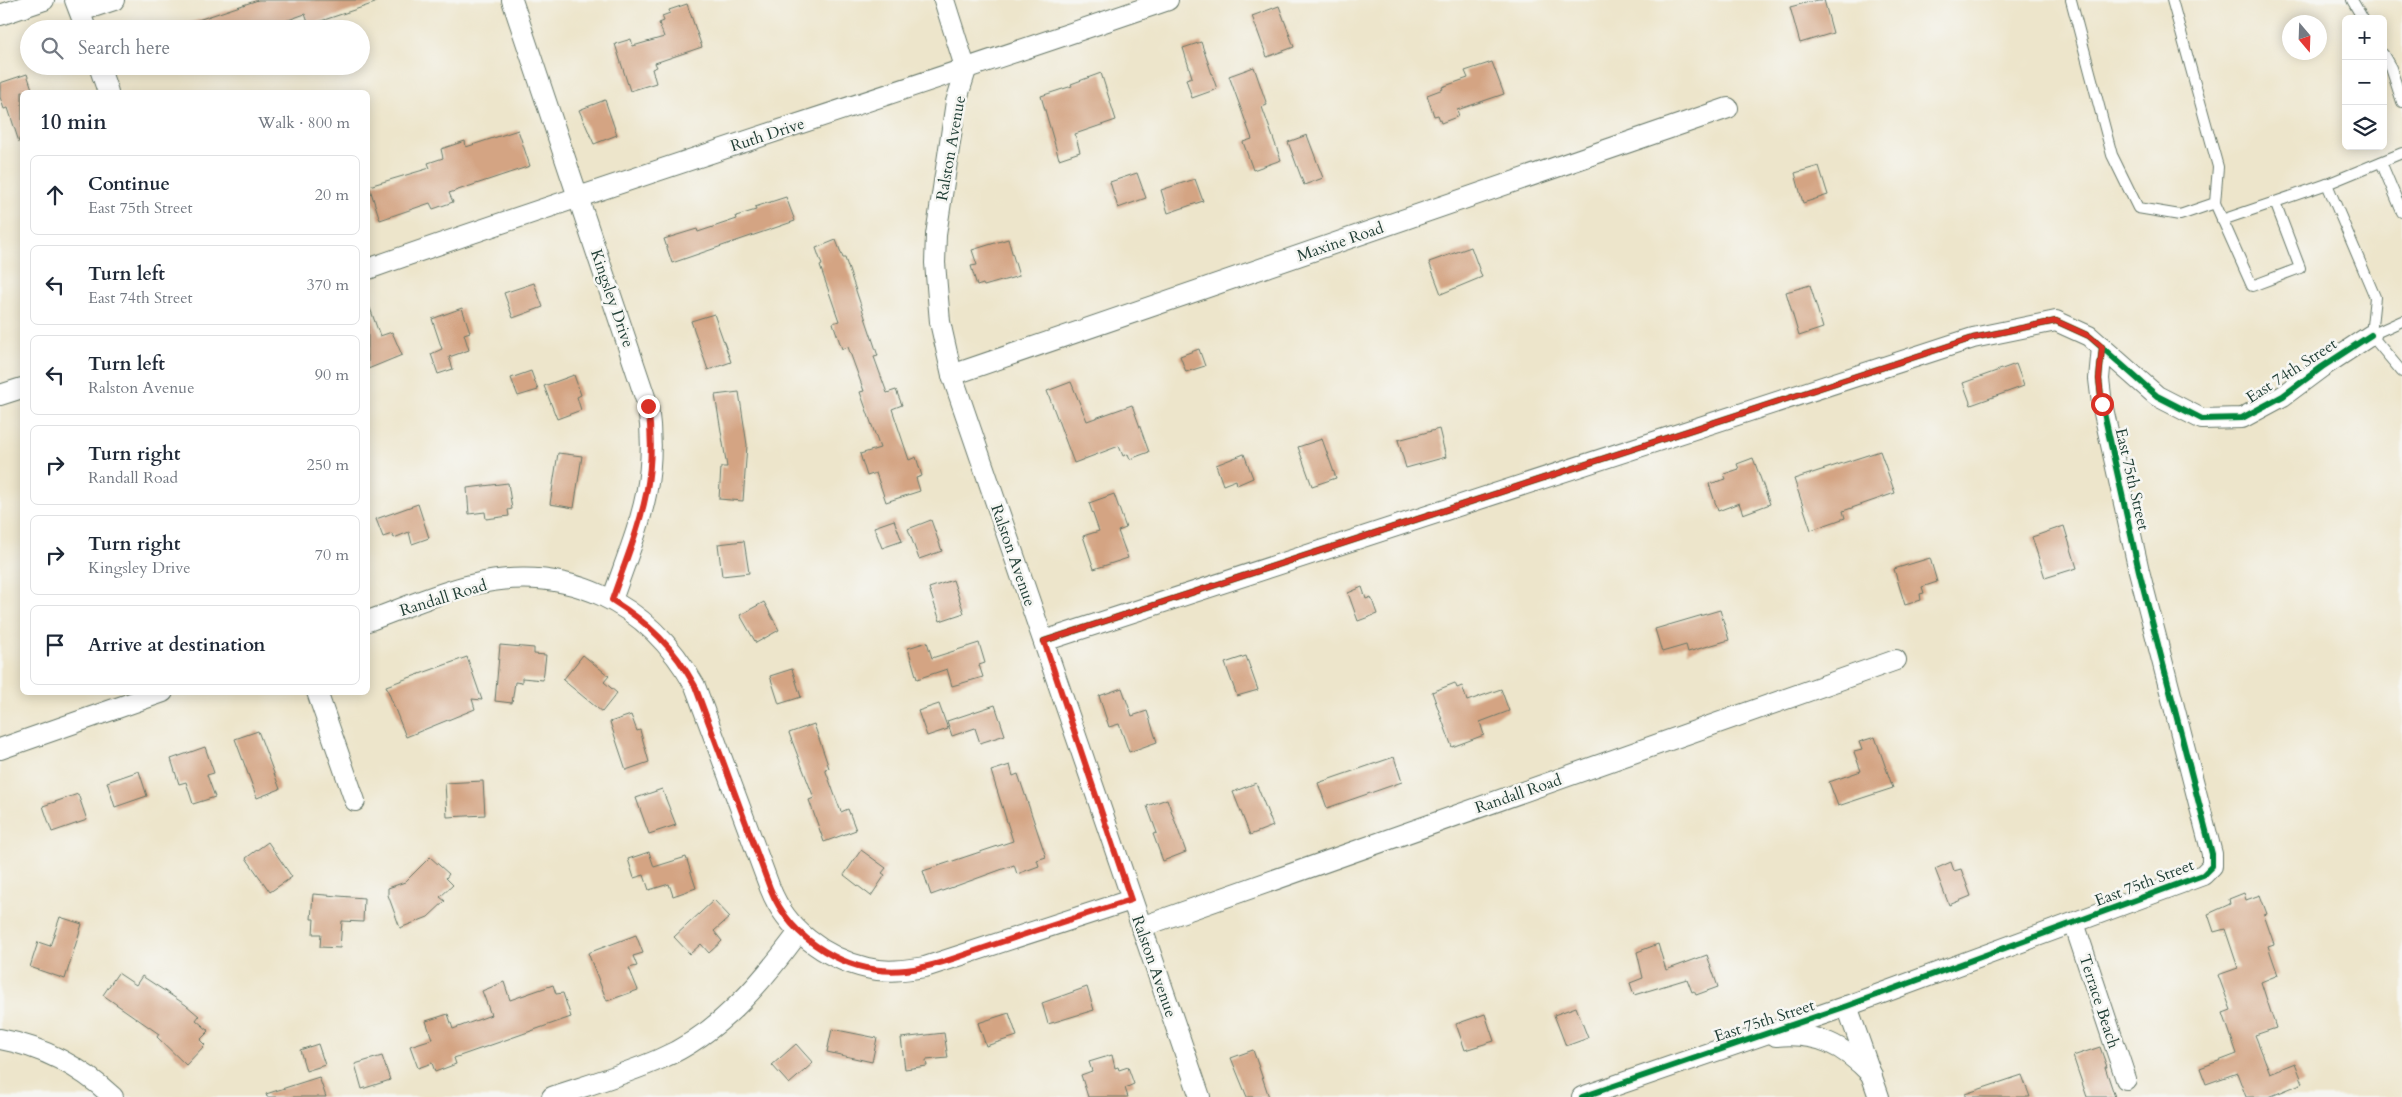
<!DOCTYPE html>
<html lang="en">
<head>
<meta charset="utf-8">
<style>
	:root { --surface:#fff; --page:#f2f2f3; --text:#1f2937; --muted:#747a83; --line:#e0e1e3 }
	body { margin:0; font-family:Cardo,serif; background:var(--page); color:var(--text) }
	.controls { position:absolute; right:15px; top:15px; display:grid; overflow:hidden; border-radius:8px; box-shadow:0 2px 12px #0003 }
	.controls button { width:45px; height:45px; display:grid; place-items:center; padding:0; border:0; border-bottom:1px solid var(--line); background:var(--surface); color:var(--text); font:25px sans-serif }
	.compass { position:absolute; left:2282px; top:15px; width:45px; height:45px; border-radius:50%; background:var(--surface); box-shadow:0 2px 12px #0003; rotate:161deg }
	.stop { position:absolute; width:15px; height:15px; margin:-11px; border:4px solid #d93025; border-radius:50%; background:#fff }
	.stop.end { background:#d93025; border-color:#fff; box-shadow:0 1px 5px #0008 }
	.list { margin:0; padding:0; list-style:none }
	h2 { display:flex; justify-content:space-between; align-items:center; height:65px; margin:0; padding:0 20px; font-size:21px }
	h2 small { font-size:16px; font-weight:400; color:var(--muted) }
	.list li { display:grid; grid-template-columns:32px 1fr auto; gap:15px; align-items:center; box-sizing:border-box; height:80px; margin:0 10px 10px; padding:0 10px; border:1px solid var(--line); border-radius:8px }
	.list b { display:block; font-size:19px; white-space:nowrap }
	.list p { margin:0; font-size:16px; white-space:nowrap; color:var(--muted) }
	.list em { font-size:16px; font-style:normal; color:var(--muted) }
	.icon { flex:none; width:28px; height:28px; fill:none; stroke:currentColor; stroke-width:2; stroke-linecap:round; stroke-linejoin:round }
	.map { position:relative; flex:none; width:2402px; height:1097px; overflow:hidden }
	.search { position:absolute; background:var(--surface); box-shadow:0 2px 12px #0003; left:20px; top:20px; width:350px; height:55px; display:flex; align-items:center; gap:12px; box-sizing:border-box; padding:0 18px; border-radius:28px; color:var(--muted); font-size:19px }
	.panel { position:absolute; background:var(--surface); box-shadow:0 2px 12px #0003; left:20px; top:90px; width:350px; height:605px; border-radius:8px }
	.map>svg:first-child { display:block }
</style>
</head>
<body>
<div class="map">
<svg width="2402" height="1097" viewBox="0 0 2402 1097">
	<rect width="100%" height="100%" fill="#f6f6f2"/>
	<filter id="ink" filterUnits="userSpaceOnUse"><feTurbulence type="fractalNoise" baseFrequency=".02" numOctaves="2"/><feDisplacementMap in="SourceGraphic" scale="10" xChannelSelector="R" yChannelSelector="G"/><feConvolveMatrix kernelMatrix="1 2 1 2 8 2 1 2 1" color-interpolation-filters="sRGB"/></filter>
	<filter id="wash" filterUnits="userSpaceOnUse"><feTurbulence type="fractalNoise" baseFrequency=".0096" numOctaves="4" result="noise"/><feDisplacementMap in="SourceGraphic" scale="20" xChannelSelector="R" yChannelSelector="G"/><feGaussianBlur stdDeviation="1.12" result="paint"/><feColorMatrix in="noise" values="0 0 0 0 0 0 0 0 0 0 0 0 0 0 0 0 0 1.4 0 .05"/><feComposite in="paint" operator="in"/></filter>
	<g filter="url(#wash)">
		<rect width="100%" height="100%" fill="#ede5cb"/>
		<g id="blocks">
			<!-- building -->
			<g fill="#d4a483">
				<path d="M 258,0 L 375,0 L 375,3 L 309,25 L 305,14 L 274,25 L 276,29 L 180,29 L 180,26 Z"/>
				<path d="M 1817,0 L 1824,0 L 1833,33 L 1800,43 L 1790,7 Z"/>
				<path d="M 687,4 L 702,47 L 655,63 L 657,67 L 652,69 L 656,83 L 630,91 L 615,44 L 631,39 L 633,46 L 664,37 L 659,23 L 664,21 L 662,16 L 670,13 L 669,10 Z"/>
				<path d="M 1279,6 L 1294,47 L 1267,57 L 1252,16 Z"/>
				<path d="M 1201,42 L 1217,89 L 1192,98 L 1186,79 L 1192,77 L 1183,48 Z"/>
				<path d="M 1492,62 L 1504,94 L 1457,110 L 1459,116 L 1441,123 L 1438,115 L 1434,116 L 1427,95 L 1443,89 L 1442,87 L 1468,78 L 1465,71 Z"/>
				<path d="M 1254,67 L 1267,105 L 1262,107 L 1281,160 L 1253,170 L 1243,142 L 1252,139 L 1229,76 Z"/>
				<path d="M 1101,73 L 1116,120 L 1075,134 L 1080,152 L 1059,159 L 1041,96 L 1072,86 L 1071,84 Z"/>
				<path d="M 27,74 L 33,92 L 22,92 L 22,141 L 19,142 L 8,108 L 4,109 L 0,97 L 0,83 Z"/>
				<path d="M 605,100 L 617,135 L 594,144 L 579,110 Z"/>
				<path d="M 518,130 L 530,166 L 449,193 L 453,202 L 433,209 L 430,203 L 380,220 L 369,186 L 430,168 L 428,163 L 443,158 L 441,149 L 465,141 L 466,147 Z"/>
				<path d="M 1307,135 L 1323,178 L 1304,185 L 1288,142 Z"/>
				<path d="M 1819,166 L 1828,195 L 1803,203 L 1795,173 Z"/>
				<path d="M 1137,173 L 1146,198 L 1118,208 L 1110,182 Z"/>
				<path d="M 1195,179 L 1203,201 L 1168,213 L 1161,190 Z"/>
				<path d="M 786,197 L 795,221 L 672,263 L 664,239 L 697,229 L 698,232 L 737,219 L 736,216 L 756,210 L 755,207 Z"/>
				<path d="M 1008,239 L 1019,276 L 984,286 L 983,284 L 977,286 L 971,266 L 977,265 L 972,250 Z"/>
				<path d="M 836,240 L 843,258 L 845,258 L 878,356 L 874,357 L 887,393 L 896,390 L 902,405 L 892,409 L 909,460 L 916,457 L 922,476 L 916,478 L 920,491 L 886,502 L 876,473 L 867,476 L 860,454 L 880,448 L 860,392 L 864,391 L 848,347 L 842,349 L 833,323 L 839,321 L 820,266 L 822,265 L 816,248 Z"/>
				<path d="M 1471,247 L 1482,277 L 1441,294 L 1429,262 Z"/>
				<path d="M 534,283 L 543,307 L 513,318 L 504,293 Z"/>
				<path d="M 1810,285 L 1823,328 L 1799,336 L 1786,292 Z"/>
				<path d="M 368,308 L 370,308 L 380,336 L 392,332 L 402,355 L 368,369 Z"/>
				<path d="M 462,308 L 470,332 L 464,334 L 469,350 L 449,357 L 453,369 L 438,374 L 431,354 L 442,349 L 432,319 Z"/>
				<path d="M 714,314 L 731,362 L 708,370 L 691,321 Z"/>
				<path d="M 1199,349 L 1205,366 L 1186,372 L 1180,356 Z"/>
				<path d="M 2016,364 L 2024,386 L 1971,405 L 1963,383 Z"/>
				<path d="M 531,371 L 538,390 L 518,396 L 511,378 Z"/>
				<path d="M 574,375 L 581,395 L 577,397 L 581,410 L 557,419 L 544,386 Z"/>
				<path d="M 1071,382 L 1087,421 L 1132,405 L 1149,452 L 1130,459 L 1128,454 L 1123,456 L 1119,446 L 1074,463 L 1047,391 Z"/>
				<path d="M 739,392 L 747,445 L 743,501 L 719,499 L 721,467 L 727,467 L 715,395 Z"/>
				<path d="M 1439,429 L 1446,457 L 1406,468 L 1398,440 Z"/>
				<path d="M 1322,439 L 1336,478 L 1312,486 L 1298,447 Z"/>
				<path d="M 1880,451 L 1895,493 L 1843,511 L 1845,518 L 1811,530 L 1794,479 Z"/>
				<path d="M 558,453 L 582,456 L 574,508 L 550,504 Z"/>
				<path d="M 1244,454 L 1253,478 L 1237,485 L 1236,480 L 1223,485 L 1216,465 Z"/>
				<path d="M 1753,458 L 1770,504 L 1743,514 L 1739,503 L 1718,511 L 1709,484 L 1726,479 L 1724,474 L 1739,469 L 1737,464 Z"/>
				<path d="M 508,483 L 512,509 L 508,510 L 509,516 L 486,519 L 485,512 L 469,514 L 467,488 Z"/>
				<path d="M 1114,494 L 1126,528 L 1118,531 L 1128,558 L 1094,569 L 1083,536 L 1099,531 L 1089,503 Z"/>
				<path d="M 418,504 L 429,538 L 412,544 L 409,532 L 394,538 L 392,534 L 383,537 L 376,519 Z"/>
				<path d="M 894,520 L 902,541 L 882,548 L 874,527 Z"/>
				<path d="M 931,520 L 942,551 L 919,559 L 908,529 Z"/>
				<path d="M 2064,526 L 2077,568 L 2045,578 L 2032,537 Z"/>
				<path d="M 744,541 L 749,573 L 722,576 L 718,544 Z"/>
				<path d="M 1930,558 L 1937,582 L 1922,587 L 1924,593 L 1920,594 L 1921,600 L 1905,605 L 1894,569 Z"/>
				<path d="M 953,580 L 964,613 L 940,621 L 929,588 Z"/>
				<path d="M 1362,587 L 1366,599 L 1371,597 L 1377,614 L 1358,621 L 1348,593 Z"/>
				<path d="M 764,602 L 779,630 L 756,643 L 740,615 Z"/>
				<path d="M 1720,610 L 1729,640 L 1688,652 L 1686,645 L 1662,652 L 1655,629 Z"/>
				<path d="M 927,642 L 932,658 L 979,643 L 985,663 L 979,665 L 983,677 L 952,686 L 947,669 L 917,679 L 908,648 Z"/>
				<path d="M 500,645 L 534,648 L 534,654 L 546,655 L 543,680 L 522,678 L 522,683 L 515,682 L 512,703 L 495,701 Z"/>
				<path d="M 583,655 L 609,676 L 604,682 L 617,693 L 602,712 L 563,680 Z"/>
				<path d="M 1246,656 L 1258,690 L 1237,696 L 1225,663 Z"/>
				<path d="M 467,657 L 482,700 L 472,699 L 475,709 L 406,737 L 386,686 Z"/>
				<path d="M 792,669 L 801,697 L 779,704 L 770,676 Z"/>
				<path d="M 1455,683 L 1457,688 L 1462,686 L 1467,701 L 1501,689 L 1509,711 L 1480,722 L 1484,735 L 1452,747 L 1432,692 Z"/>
				<path d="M 1122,688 L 1132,716 L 1147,711 L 1157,742 L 1129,752 L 1119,724 L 1109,727 L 1099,696 Z"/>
				<path d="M 939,704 L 948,729 L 927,736 L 918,711 Z"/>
				<path d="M 995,705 L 1005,735 L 980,743 L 975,728 L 952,736 L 947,721 Z"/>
				<path d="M 631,715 L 637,731 L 640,730 L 649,762 L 626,770 L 610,722 Z"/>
				<path d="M 814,724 L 829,768 L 825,769 L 841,812 L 848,809 L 856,830 L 824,842 L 809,800 L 814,798 L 789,733 Z"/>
				<path d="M 258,731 L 280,789 L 257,798 L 235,739 Z"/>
				<path d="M 1875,737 L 1893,788 L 1838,806 L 1829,782 L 1861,771 L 1854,752 L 1862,750 L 1859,742 Z"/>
				<path d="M 205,747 L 214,773 L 207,775 L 215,797 L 193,804 L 186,782 L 179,784 L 171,759 Z"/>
				<path d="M 1394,757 L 1402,782 L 1327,808 L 1318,783 Z"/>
				<path d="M 1010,765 L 1013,776 L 1018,774 L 1046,857 L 1037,860 L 1039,866 L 1017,874 L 1014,865 L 931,895 L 923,871 L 1013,841 L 991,771 Z"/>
				<path d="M 139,771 L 147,796 L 115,807 L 107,782 Z"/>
				<path d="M 483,781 L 485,815 L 447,817 L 445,783 Z"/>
				<path d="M 1256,783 L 1273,826 L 1250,835 L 1233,792 Z"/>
				<path d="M 662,789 L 676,825 L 649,834 L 636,798 Z"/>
				<path d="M 78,794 L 87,820 L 52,832 L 43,806 Z"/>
				<path d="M 1167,799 L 1186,852 L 1163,861 L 1153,834 L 1157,833 L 1147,806 Z"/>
				<path d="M 268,842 L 292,877 L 270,892 L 246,858 Z"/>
				<path d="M 861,850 L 886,868 L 882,873 L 885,875 L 871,896 L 844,875 Z"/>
				<path d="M 649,852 L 654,867 L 686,857 L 696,888 L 673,896 L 669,884 L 649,890 L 644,875 L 634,878 L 628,859 Z"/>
				<path d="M 430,857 L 449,874 L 446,878 L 453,885 L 440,897 L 445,901 L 428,917 L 400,928 L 388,895 L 388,888 L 405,882 Z"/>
				<path d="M 1951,862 L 1954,871 L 1961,869 L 1971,896 L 1949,905 L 1935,869 Z"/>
				<path d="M 2244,893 L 2246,900 L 2260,895 L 2267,914 L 2264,915 L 2274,944 L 2268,946 L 2278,975 L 2261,982 L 2276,1028 L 2255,1035 L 2270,1073 L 2295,1063 L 2303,1083 L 2269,1097 L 2246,1097 L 2237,1073 L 2206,1084 L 2200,1068 L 2237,1054 L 2223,1013 L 2231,1010 L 2218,975 L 2238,968 L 2225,929 L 2214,932 L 2208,914 L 2230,904 L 2229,899 Z"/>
				<path d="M 313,894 L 364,898 L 363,922 L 342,921 L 340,948 L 320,947 L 321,934 L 313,934 L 314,919 L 311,919 Z"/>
				<path d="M 714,900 L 730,917 L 714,931 L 722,941 L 709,953 L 701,944 L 690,954 L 674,937 Z"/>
				<path d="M 60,917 L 82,924 L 65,979 L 30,967 L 38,942 L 50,946 Z"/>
				<path d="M 636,935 L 643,953 L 633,956 L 637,966 L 629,968 L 638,990 L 607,1001 L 588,953 Z"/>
				<path d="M 1658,944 L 1666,970 L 1707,955 L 1718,987 L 1696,995 L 1694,991 L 1692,992 L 1687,979 L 1634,995 L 1630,983 L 1643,978 L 1637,952 Z"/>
				<path d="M 118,973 L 136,985 L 142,976 L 186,1005 L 199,1016 L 196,1020 L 209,1031 L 200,1040 L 205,1045 L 186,1065 L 157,1037 L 159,1034 L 103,995 Z"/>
				<path d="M 504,982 L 510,1000 L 553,985 L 556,994 L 563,993 L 571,1017 L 454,1058 L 456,1064 L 435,1072 L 432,1063 L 418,1068 L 410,1046 L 432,1039 L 426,1021 L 448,1014 L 453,1029 L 491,1015 L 482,991 Z"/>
				<path d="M 1087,987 L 1094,1010 L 1048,1024 L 1042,1003 Z"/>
				<path d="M 1576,1007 L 1588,1038 L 1566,1046 L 1554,1015 Z"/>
				<path d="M 1009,1013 L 1017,1036 L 986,1046 L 978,1023 Z"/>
				<path d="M 1485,1014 L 1494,1041 L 1465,1050 L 1456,1024 Z"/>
				<path d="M 832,1029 L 877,1038 L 872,1062 L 827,1052 Z"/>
				<path d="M 944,1033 L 948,1058 L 926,1060 L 927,1066 L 905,1069 L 901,1038 Z"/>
				<path d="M 318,1044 L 325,1065 L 306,1071 L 300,1050 Z"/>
				<path d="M 796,1044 L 813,1063 L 789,1084 L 772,1065 Z"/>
				<path d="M 2100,1047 L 2107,1067 L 2105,1067 L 2115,1097 L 2087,1097 L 2079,1074 L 2073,1056 Z"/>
				<path d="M 1253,1050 L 1269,1097 L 1247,1097 L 1231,1058 Z"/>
				<path d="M 1112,1055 L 1115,1068 L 1118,1067 L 1119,1070 L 1128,1067 L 1134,1084 L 1125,1088 L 1128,1097 L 1088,1097 L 1081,1075 L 1092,1071 L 1089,1062 Z"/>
				<path d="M 382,1056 L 390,1080 L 362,1089 L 355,1064 Z"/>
				<path d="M 2022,1075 L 2030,1097 L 1965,1097 L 1965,1094 Z"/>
				<path d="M 319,1077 L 326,1097 L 267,1097 L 266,1094 Z"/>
			</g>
		</g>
	</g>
	<g filter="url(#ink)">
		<use href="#blocks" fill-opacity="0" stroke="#677869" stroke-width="1"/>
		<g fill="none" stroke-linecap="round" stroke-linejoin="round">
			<defs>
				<g id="lane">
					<path d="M 2071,0 L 2112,155 L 2138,208 L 2180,215 L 2215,203 L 2218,167 L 2172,0"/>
					<path d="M 2352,0 L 2363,19"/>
					<path d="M 2383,54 L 2391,68 L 2402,102"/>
					<path d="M 2381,162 L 2402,212"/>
					<path d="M 2327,184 L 2375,297 L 2371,335 L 2402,372"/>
					<path d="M 2215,203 L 2252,286 L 2300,268 L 2275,202 L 2327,184 L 2402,153"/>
					<path d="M 2222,220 L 2275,202"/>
					<path d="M 2371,335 L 2402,321"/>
				</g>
				<g id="street">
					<path d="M 75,0 L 86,29"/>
					<path d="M 512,0 L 648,406 C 659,485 637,528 612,600"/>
					<path d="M 944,0 L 966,70 L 956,102 L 936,235 L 935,263 L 940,322 L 952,375 L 1200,1097"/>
					<path d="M 81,11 L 114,0"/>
					<path d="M 0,15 L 44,0"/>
					<path d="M 99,66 L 108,92"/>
					<path d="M 368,269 C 633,176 902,92 1168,0"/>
					<path d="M 952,375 L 1728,108"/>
					<path d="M 0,395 L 22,388"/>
					<path d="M 368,621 C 402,609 436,593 471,585 C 567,562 648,602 695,686 L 770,888 C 786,929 824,958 867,968 C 886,973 906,970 925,967 L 1131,900"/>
					<path d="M 1044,641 L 1973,338 L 2056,321 L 2089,336 L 2157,396 L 2202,419 L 2242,418 L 2283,396 L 2322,367 L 2371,335"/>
					<path d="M 317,692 L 355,801"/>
					<path d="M 0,749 L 163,692"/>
					<path d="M 2074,923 L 2126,1079"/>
					<path d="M 1141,927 L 1896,660"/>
					<path d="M 1847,1006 L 1879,1097"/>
					<path d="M 1776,1036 C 1818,1032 1843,1045 1872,1075"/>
					<path d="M 0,1039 C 43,1047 81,1067 113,1097"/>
					<path d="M 552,1097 C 588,1085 626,1074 660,1059 C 719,1034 762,982 799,932"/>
					<path d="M 1582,1097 L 1847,1006 L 2203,875 L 2212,866 L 2212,854 L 2139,571 L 2102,404 L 2099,379 L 2102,347"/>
				</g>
			</defs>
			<!-- lane casing -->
			<use href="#lane" stroke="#677869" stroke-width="12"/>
			<!-- street casing -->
			<use href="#street" stroke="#677869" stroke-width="22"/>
			<!-- lane -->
			<use href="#lane" stroke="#fff" stroke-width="10"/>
			<!-- street -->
			<use href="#street" stroke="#fff" stroke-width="20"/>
			<defs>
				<g id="cycleway">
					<path d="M 1044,641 L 1973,338 L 2056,321 L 2089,336 L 2157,396 L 2202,419 L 2242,418 L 2283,396 L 2322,367 L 2371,335"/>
					<path d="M 1582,1097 L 1847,1006 L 2203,875 L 2212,866 L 2212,854 L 2139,571 L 2102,404 L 2099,379 L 2102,347"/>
				</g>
			</defs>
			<!-- cycleway casing -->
			<use href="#cycleway" stroke="#f6f6f2" stroke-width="9"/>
			<!-- cycleway -->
			<use href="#cycleway" stroke="#00873e" stroke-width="6"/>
		</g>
	</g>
	<g fill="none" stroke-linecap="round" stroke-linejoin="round" filter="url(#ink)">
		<!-- route -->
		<path stroke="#d93025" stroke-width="6" d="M 648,406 C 659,485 637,528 612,600 C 649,623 674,648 695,686 L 770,888 C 791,941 849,976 906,970 C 941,966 975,950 1008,940 C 1049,926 1090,913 1131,900 L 1044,641 L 1973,338 L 2056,321 L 2089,336 L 2102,347 L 2099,379 L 2102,404"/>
	</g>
	<g text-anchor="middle" stroke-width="5" stroke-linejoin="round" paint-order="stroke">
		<!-- street labels -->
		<g font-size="16" fill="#1f3d34" stroke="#f6f6f2">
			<text transform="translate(767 134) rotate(-18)" y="6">Ruth Drive</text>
			<text transform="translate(950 148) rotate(-80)" y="6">Ralston Avenue</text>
			<text transform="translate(1340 241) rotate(-19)" y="6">Maxine Road</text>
			<text transform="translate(613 298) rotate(71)" y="6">Kingsley Drive</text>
			<text transform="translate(2291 370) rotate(-33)" y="6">East 74th Street</text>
			<text transform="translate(2133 479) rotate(77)" y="6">East 75th Street</text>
			<text transform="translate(1014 555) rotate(71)" y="6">Ralston Avenue</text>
			<text transform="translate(443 597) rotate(-17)" y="6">Randall Road</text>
			<text transform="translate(1518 793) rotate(-19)" y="6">Randall Road</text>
			<text transform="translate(2144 882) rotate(-21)" y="6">East 75th Street</text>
			<text transform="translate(1155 966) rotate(71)" y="6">Ralston Avenue</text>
			<text transform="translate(2100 1001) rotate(72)" y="6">Terrace Beach</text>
			<text transform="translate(1764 1020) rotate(-18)" y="6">East 75th Street</text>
		</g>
	</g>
</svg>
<div class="controls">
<button>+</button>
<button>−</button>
<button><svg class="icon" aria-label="layers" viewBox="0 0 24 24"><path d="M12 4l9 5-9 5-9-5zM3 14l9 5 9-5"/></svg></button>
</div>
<svg class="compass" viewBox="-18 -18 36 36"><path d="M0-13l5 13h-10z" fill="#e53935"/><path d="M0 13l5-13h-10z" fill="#747a83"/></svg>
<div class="stop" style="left:2102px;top:404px"></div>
<div class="stop end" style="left:648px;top:406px"></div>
<div class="search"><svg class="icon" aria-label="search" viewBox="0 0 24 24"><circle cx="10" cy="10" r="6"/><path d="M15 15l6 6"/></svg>Search here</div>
<section class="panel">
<h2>10 min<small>Walk · 800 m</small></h2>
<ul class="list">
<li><svg class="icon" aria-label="ahead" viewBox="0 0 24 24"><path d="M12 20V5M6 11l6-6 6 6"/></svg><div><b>Continue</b><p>East 75th Street</p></div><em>20 m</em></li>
<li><svg class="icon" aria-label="left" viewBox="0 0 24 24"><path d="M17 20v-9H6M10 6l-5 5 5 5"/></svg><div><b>Turn left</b><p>East 74th Street</p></div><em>370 m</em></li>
<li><svg class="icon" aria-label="left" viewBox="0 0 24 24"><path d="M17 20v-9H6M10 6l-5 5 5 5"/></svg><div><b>Turn left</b><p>Ralston Avenue</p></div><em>90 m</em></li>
<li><svg class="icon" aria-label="right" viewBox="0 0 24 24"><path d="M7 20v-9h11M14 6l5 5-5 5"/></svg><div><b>Turn right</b><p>Randall Road</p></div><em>250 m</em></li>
<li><svg class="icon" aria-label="right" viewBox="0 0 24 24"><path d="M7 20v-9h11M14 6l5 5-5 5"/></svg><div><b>Turn right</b><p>Kingsley Drive</p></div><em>70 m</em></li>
<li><svg class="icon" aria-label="arrive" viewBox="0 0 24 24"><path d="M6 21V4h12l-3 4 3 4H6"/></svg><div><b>Arrive at destination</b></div></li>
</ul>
</section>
</div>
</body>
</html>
